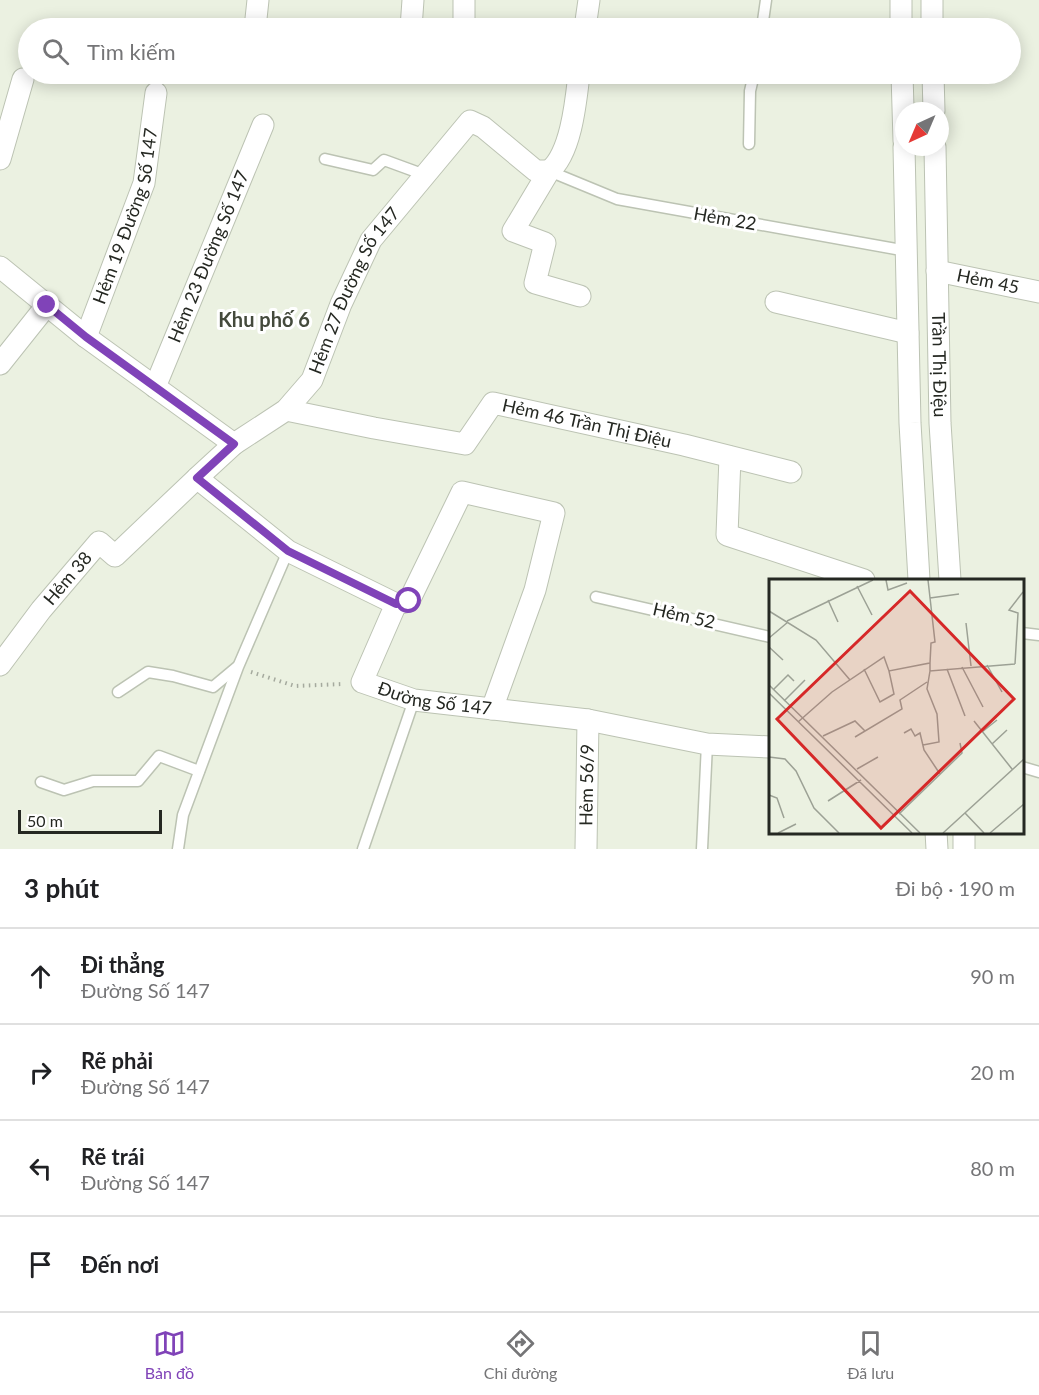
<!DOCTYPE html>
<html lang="vi">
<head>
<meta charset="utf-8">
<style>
	:root { --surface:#fff; --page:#f6f6f6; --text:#202124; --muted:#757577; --line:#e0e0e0; --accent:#8043b8 }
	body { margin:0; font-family:Lato,sans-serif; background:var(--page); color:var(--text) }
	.compass { position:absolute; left:895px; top:102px; width:54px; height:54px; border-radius:50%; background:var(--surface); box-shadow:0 3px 15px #0003; rotate:224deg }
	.scale { position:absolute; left:18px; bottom:15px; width:144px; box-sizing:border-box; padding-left:6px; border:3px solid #252822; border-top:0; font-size:16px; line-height:21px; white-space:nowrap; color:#252822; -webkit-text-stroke:4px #fff; paint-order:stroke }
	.stop { position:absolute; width:18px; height:18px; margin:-14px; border:4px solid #8043b8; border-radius:50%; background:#fff }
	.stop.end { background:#8043b8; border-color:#fff; box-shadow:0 2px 6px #0008 }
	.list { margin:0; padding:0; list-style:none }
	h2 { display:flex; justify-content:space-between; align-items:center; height:78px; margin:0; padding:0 24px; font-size:26px }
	h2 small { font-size:20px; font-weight:400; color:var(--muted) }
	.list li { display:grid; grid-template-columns:39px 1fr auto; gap:18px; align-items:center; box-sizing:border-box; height:96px; padding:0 24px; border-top:2px solid var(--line) }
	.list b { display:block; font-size:22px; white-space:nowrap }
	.list p { margin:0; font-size:20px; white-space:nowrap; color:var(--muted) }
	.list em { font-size:20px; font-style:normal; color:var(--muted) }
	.icon { flex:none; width:33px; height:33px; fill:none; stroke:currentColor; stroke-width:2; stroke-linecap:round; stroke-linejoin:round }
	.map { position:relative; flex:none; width:1039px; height:849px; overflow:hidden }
	.search { position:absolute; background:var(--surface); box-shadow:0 3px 15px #0003; left:18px; right:18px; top:18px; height:66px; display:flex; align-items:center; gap:15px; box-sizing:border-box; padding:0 21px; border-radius:33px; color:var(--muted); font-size:22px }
	.sheet { height:462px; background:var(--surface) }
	nav { display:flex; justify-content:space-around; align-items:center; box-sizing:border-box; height:84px; border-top:2px solid var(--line); background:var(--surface); font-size:16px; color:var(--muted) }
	nav a { display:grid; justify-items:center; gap:3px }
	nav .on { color:var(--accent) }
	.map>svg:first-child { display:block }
</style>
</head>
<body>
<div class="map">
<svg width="1039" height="849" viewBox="0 0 1039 849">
	<rect width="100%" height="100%" fill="#ebf1e1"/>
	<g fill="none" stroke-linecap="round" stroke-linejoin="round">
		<defs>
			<g id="lane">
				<path d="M 762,28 L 766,0"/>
				<path d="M 749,144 L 750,91 L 754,74"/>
				<path d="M 325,159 L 373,170 L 384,160 L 425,175"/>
				<path d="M 549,171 L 617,199 L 907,251"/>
				<path d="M 596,597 L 770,637"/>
				<path d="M 1022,633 L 1039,635"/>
				<path d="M 118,692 L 148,672 L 173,676 L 213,687 L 237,667"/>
				<path d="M 1022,767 L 1039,772"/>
				<path d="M 41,782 L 64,790 L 93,781 L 138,781 L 159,756 L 199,771"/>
				<path d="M 178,849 L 183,815 L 238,667 L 288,551"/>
				<path d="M 363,849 L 414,700"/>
				<path d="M 702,849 L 707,744"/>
			</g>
			<g id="street">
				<path d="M 464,0 L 464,28"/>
				<path d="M 901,0 L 901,28"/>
				<path d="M 932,0 L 932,28"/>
				<path d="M 255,28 L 258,0"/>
				<path d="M 411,28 L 413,0"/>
				<path d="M 585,28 L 589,0"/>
				<path d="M 579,74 C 576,101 571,154 549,171 L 513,231 L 545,243 L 535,283 L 580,296"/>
				<path d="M 902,74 L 904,141"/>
				<path d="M 933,74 L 934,111"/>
				<path d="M 904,147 L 910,423 L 919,580"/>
				<path id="s1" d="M 935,147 L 940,423 L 950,580"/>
				<path d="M 0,159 L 23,79"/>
				<path id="s2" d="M 0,267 L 86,337 L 234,444 L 197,478 L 288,551 L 396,604 L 362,682 L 414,700 L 588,720 L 707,744 L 770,747"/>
				<path id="s3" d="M 937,271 L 1039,292"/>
				<path d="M 776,302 L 908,333"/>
				<path id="s4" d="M 86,337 L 144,183 L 156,93"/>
				<path d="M 0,364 L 47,305"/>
				<path id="s5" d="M 155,387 L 263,125"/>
				<path id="s6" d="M 286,410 L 374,428 L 465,444 L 493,403 L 684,445 L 791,472"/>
				<path id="s7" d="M 234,444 L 286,410 L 312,380 L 341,304 L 371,240 L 470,121 L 483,127 L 536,171 L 549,171"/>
				<path d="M 730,457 L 727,535 L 864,580"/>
				<path d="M 396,604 L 409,601 L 462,492 L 554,513 L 535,590 L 492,709"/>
				<path id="s8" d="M 0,665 L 41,610 L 99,542 L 115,556 L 197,478"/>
				<path d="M 936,832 L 937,849"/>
				<path d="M 964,832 L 964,849"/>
				<path id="s9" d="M 586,849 L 588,720"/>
			</g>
		</defs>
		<!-- lane casing -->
		<use href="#lane" stroke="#bcc3b3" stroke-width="13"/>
		<!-- street casing -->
		<use href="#street" stroke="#bcc3b3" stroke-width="23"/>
		<!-- path -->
		<path stroke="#a5aa9e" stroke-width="4" stroke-dasharray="1.5 4.5" stroke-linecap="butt" d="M 251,672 L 295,686 L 343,684"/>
		<!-- lane -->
		<use href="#lane" stroke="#fff" stroke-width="10"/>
		<!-- street -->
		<use href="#street" stroke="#fff" stroke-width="21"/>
	</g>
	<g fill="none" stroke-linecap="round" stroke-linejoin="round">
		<!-- route -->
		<path stroke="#8043b8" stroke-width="8" d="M 47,305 L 86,337 L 234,444 L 197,478 L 288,551 L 396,604 L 409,601"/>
	</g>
	<g text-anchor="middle" stroke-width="6" stroke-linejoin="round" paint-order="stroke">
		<!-- street labels -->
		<g font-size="18" fill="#252822" stroke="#fff">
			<text dy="6" stroke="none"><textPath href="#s4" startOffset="128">Hẻm 19 Đường Số 147</textPath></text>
			<text transform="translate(725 219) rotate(10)" y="6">Hẻm 22</text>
			<text dy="6" stroke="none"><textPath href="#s5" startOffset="141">Hẻm 23 Đường Số 147</textPath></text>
			<text dy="6" stroke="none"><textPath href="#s3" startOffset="52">Hẻm 45</textPath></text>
			<text dy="6" stroke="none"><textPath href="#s7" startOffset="201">Hẻm 27 Đường Số 147</textPath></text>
			<text dy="6" stroke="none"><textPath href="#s1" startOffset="218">Trần Thị Điệu</textPath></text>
			<text dy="6" stroke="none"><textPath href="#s6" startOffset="328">Hẻm 46 Trần Thị Điệu</textPath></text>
			<text dy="6" stroke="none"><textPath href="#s8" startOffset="110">Hẻm 38</textPath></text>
			<text transform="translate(684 616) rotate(13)" y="6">Hẻm 52</text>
			<text dy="6" stroke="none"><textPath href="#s2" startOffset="741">Đường Số 147</textPath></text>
			<text dy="6" stroke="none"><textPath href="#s9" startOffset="64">Hẻm 56/9</textPath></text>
		</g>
		<!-- neighbourhood labels -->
		<g font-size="20" font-weight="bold" fill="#444a3c" stroke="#fff">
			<text x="264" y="327">Khu phố 6</text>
		</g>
	</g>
	<!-- overview -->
	<g transform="translate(769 579)">
		<rect width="255" height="255" fill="#ebf1e1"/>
		<path fill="none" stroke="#9ca195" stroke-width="1.5" d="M 117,1 L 119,11 L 138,4M 159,1 L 166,63 L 162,64 L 161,84M 88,7 L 103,36M 161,19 L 190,15M 59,21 L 69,43M 0,32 L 47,61 L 81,101M 18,42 L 104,1M 197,44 L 202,87M 0,59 L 19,43M 0,68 L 14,81M 246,85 L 249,34 L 240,31 L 254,13M 218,86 L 233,113M 193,88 L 214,128M 95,90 L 111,123 L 125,115 L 120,92M 178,90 L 196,137M 0,106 L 151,254M 4,111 L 19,96 L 25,102M 0,114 L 143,254M 15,122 L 36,101M 205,142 L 243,190M 29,143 L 63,113 L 115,78 L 120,92 L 161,84 L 161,92 L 246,85M 213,153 L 228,141M 135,154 L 142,150 L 146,157 L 151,154 L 155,171 L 171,195M 54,157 L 86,142 L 96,152M 86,158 L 133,130 L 131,121 L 158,103M 223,165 L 238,151M 154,166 L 170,163 L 168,135 L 158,110 L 161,92M 0,178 L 16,180 L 27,192 L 45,229 L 70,254M 88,190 L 109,178M 0,216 L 8,219 L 15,239M 59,222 L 92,201M 196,234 L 215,254M 130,235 L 193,174 L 191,164M 9,254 L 27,245M 174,254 L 255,180M 221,254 L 255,225"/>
		<path fill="#d62828" fill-opacity="0.15" stroke="#d62828" stroke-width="3" d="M 141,12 L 245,120 L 112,249 L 8,140 Z"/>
		<rect width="255" height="255" fill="none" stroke="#252822" stroke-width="3"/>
	</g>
</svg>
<svg class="compass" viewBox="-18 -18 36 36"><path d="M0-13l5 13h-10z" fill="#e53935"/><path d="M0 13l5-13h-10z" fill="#757577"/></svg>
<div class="scale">50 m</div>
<div class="stop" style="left:409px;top:601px"></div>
<div class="stop end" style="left:47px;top:305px"></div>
<div class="search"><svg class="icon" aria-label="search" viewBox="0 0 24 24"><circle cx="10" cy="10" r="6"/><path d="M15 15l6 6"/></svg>Tìm kiếm</div>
</div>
<section class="sheet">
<h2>3 phút<small>Đi bộ · 190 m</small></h2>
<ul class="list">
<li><svg class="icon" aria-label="ahead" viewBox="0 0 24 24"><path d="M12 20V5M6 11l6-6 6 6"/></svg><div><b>Đi thẳng</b><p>Đường Số 147</p></div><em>90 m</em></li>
<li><svg class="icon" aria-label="right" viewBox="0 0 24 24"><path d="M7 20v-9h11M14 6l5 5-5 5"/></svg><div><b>Rẽ phải</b><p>Đường Số 147</p></div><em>20 m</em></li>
<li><svg class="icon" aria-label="left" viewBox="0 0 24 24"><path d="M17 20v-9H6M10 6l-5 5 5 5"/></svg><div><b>Rẽ trái</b><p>Đường Số 147</p></div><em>80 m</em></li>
<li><svg class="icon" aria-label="arrive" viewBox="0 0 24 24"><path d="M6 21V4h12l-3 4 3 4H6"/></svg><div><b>Đến nơi</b></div></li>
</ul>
</section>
<nav>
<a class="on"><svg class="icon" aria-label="map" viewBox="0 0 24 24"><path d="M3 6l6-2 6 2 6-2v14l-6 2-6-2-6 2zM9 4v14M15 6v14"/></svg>Bản đồ</a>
<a><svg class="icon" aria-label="directions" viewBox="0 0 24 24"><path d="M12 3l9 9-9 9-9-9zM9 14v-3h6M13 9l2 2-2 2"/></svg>Chỉ đường</a>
<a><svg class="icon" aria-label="saved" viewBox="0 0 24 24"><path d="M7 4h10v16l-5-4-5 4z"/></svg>Đã lưu</a>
</nav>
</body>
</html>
